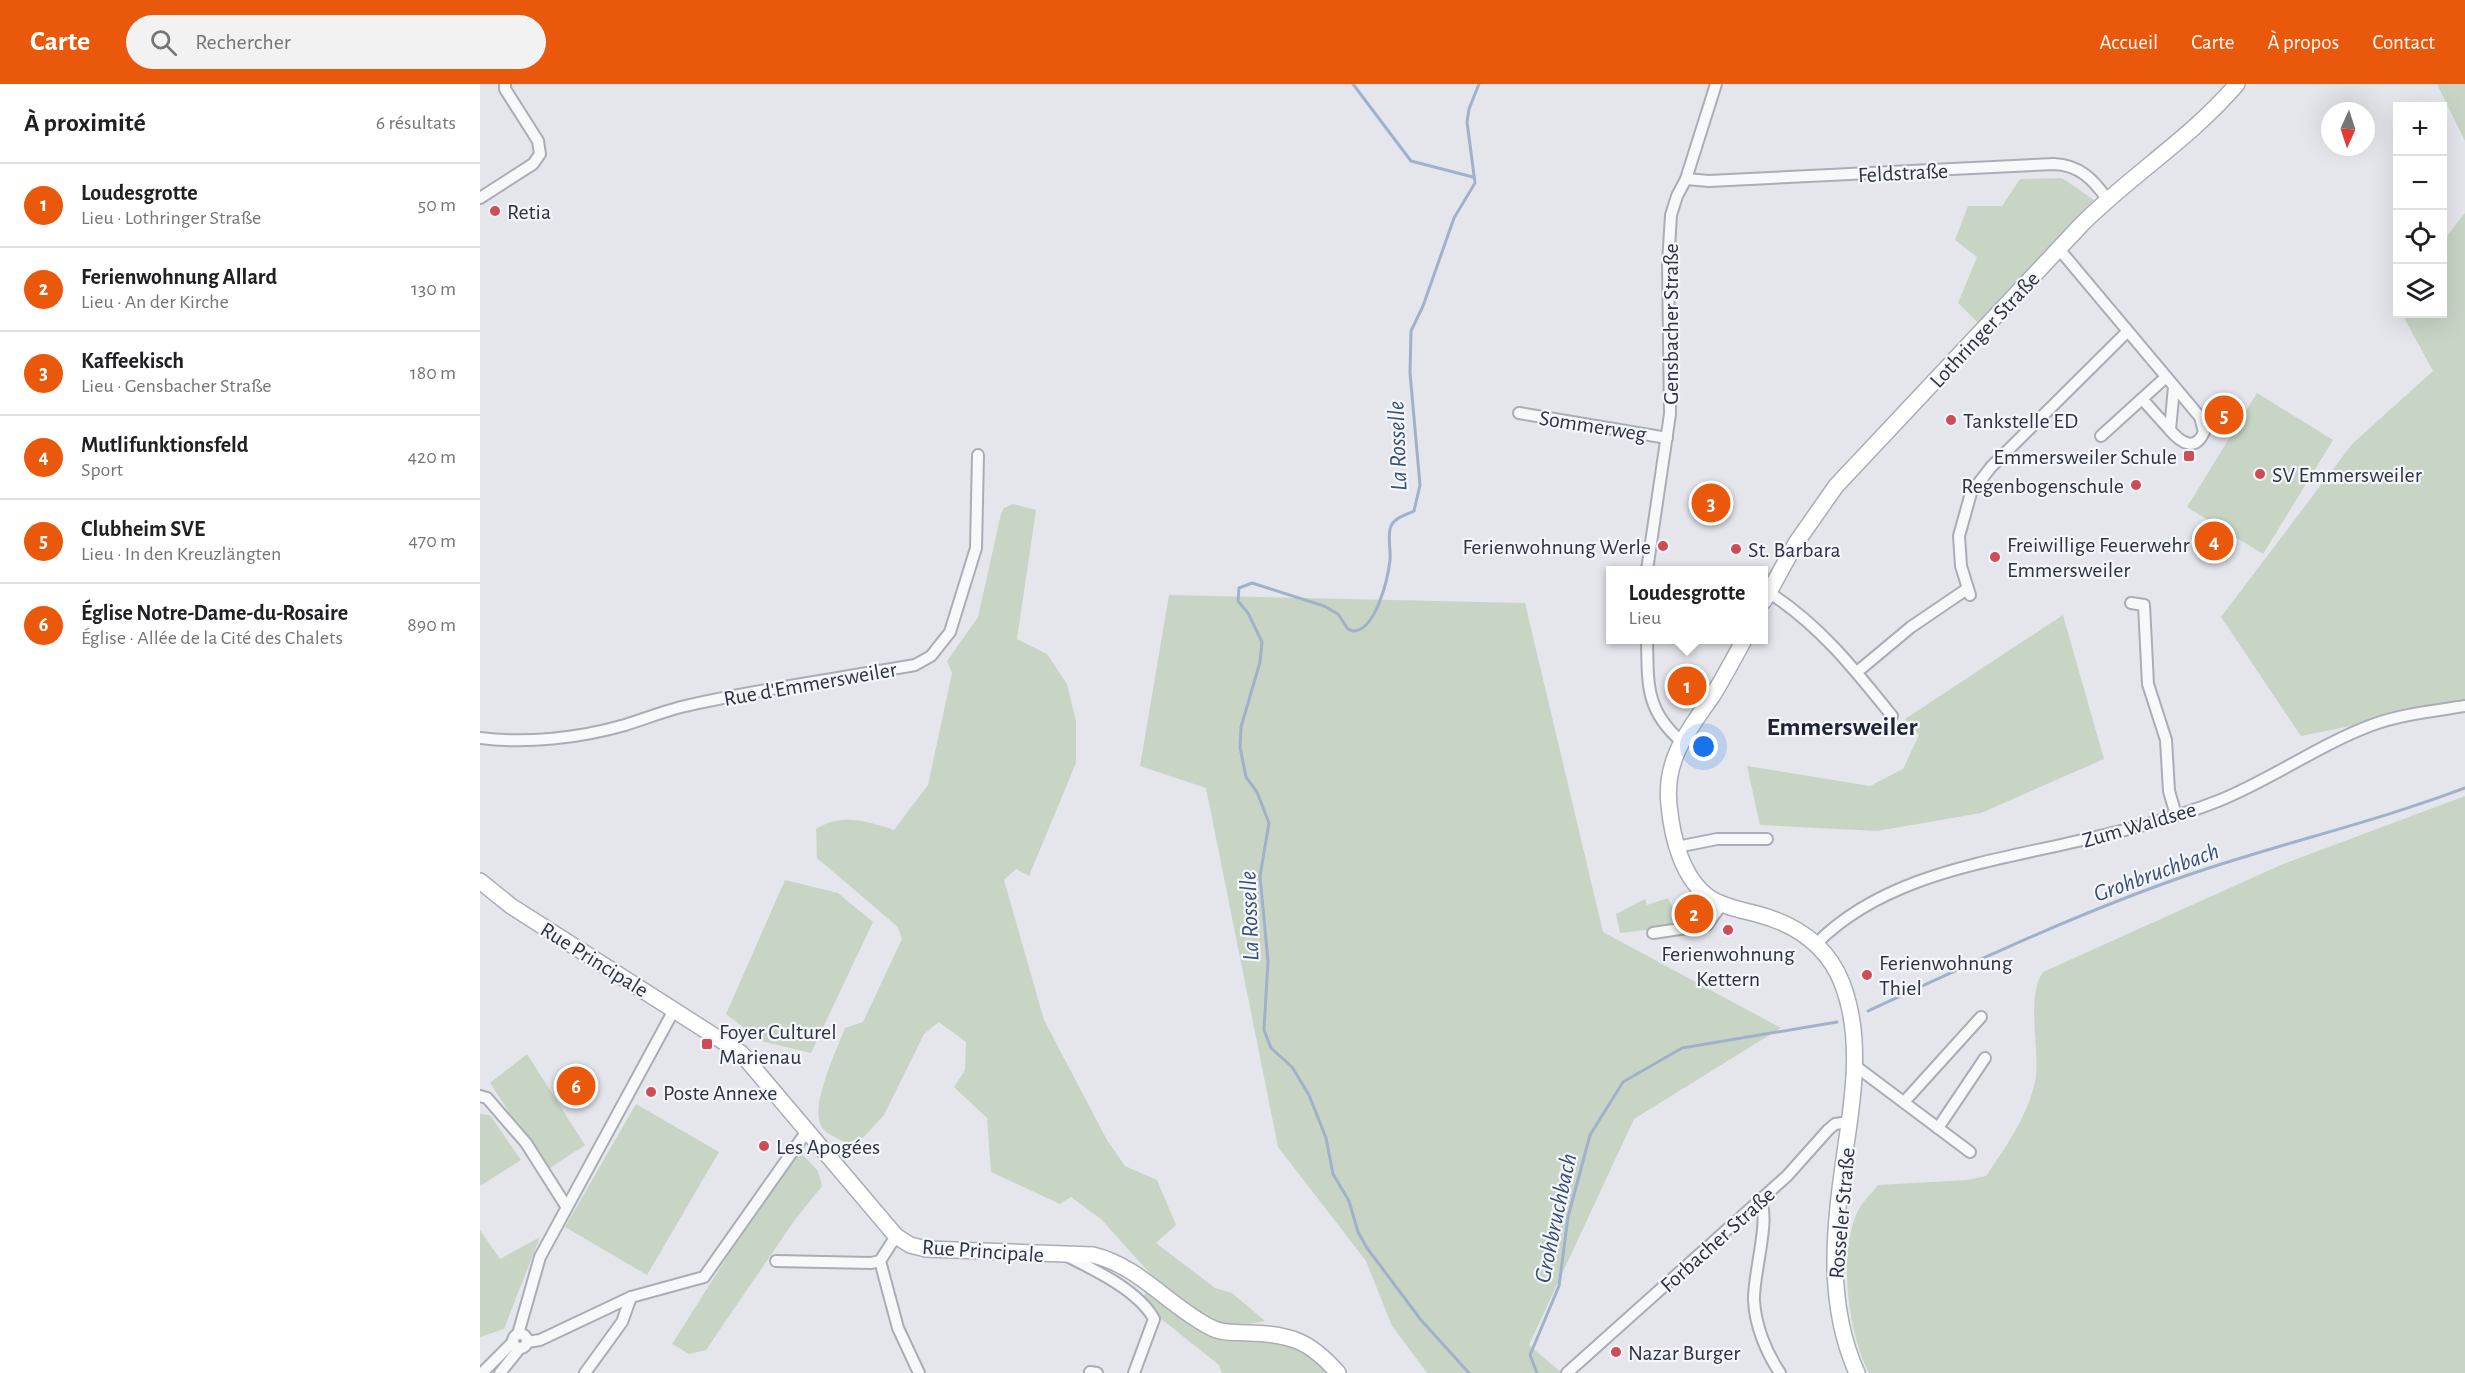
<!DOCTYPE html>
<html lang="fr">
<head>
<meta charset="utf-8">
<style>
	:root { --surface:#fff; --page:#f2f2f2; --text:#202124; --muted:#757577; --line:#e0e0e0; --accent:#ea580c }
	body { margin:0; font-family:"Alegreya Sans",sans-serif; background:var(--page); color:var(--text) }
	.controls { position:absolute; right:18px; top:18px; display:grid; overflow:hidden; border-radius:0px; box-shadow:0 6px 24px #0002 }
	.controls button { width:54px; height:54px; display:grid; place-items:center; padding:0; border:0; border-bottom:2px solid var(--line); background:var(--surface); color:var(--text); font:30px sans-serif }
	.compass { position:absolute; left:1841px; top:18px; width:54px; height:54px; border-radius:50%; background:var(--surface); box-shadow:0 6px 24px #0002; rotate:183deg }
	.you { position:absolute; left:1224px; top:663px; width:21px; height:21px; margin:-15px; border:4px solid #fff; border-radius:50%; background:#1a73e8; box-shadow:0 0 0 9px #1a73e833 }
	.badge { display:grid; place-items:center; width:39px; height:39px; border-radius:50%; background:var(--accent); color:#fff; font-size:20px; font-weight:700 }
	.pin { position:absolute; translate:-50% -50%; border:3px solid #fff; box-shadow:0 2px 6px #0006 }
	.popup { position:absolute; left:1126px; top:482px; width:162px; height:78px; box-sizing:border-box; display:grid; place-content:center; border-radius:0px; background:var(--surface); filter:drop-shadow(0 2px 4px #0005); font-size:20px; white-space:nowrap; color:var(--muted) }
	.popup b { font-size:22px; color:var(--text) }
	.popup::after { content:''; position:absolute; left:50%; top:100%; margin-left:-12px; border:12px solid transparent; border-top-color:var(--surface) }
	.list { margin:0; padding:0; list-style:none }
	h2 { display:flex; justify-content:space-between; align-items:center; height:78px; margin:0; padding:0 24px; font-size:26px }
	h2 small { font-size:20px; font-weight:400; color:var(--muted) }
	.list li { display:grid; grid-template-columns:39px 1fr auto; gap:18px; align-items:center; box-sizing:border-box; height:84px; padding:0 24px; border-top:2px solid var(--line) }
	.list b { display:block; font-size:22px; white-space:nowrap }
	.list p { margin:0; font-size:20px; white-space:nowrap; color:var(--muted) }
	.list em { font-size:20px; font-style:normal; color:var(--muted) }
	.icon { flex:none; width:33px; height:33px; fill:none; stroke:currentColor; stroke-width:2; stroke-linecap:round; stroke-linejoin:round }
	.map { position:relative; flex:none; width:1985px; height:1289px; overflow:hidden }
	header { display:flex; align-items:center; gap:36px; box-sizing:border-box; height:84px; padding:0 30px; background:var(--accent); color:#fff }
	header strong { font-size:28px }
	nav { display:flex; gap:33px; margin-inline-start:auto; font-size:21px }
	.search { width:420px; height:54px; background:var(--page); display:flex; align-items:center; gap:15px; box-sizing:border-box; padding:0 21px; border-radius:33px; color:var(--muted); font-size:22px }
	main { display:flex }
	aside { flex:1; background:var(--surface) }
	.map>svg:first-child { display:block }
</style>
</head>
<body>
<header>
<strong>Carte</strong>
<div class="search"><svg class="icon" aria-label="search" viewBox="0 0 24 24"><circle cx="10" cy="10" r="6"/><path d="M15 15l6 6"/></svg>Rechercher</div>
<nav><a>Accueil</a><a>Carte</a><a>À propos</a><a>Contact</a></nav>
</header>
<main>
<aside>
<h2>À proximité<small>6 résultats</small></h2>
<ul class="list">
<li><span class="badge">1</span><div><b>Loudesgrotte</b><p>Lieu · Lothringer Straße</p></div><em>50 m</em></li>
<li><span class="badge">2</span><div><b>Ferienwohnung Allard</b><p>Lieu · An der Kirche</p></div><em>130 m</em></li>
<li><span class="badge">3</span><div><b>Kaffeekisch</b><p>Lieu · Gensbacher Straße</p></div><em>180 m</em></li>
<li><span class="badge">4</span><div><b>Mutlifunktionsfeld</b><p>Sport</p></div><em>420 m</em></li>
<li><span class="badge">5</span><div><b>Clubheim SVE</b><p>Lieu · In den Kreuzlängten</p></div><em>470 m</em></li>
<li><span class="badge">6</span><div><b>Église Notre-Dame-du-Rosaire</b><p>Église · Allée de la Cité des Chalets</p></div><em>890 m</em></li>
</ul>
</aside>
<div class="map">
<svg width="1985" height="1289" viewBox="0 0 1985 1289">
	<rect width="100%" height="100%" fill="#e4e6ec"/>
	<!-- green -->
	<g fill="#c8d5c5">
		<path d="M 1957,0 L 1985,0 L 1985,57 Z"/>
		<path d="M 1582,94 L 1614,116 L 1498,239 L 1478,219 L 1497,173 L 1475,156 L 1488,122 L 1522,122 L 1540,95 Z"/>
		<path d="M 1985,129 L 1985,619 L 1821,652 L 1741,533 L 1872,360 L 1953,287 L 1922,230 L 1962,230 L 1963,157 Z"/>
		<path d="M 1777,309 L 1853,356 L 1783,470 L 1707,423 Z"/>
		<path d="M 533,420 L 556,426 L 537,555 L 567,570 L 587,600 L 596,637 L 596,679 L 549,792 L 536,785 L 524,796 L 564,936 L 627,1056 L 645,1082 L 677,1096 L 696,1141 L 676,1159 L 735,1204 L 752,1209 L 785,1237 L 764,1241 L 778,1256 C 813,1259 824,1262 847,1289 L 742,1289 L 739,1281 L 680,1234 L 663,1213 L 674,1194 L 621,1135 L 591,1113 L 580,1120 L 511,1088 L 507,1034 L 474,1003 L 485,986 L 486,958 L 459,938 L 444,950 L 404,1031 L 381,1056 L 369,1060 C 361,1056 350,1052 344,1046 C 326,1028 357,966 365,944 L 383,938 L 422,855 L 418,843 L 337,774 L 336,745 C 362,729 386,737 414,746 L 448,701 L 472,589 L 467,577 L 498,533 L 521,430 L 524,424 Z"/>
		<path d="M 1721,438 L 1756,459 L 1746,476 L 1711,455 Z"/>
		<path d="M 689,511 L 1045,519 L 1123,848 L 1301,944 L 1154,1035 L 1049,1261 L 1082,1289 L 947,1289 L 912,1242 L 886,1177 L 798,1063 L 726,704 L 660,682 Z"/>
		<path d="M 1583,531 L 1624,675 L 1501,729 L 1397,747 L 1280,741 L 1267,682 L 1390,702 L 1423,685 L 1439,651 L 1425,635 Z"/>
		<path d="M 1985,712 L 1985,1289 L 1389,1289 C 1368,1248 1359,1174 1376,1131 C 1380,1120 1391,1110 1398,1101 L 1487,1096 L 1506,1092 C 1526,1063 1547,1033 1555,998 C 1561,966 1545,913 1563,888 L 1803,780 Z"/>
		<path d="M 305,796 L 358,809 L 393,838 L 331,969 L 281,957 L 246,930 Z"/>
		<path d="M 1188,814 L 1202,842 L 1140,849 L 1136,830 L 1165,815 L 1167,821 Z"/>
		<path d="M 47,970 L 105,1061 L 67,1086 L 10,999 Z"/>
		<path d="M 156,1020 L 239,1068 L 167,1191 L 85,1143 Z"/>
		<path d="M 0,1030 L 10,1031 L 41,1076 L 0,1102 Z"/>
		<path d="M 321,1069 L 338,1087 L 342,1102 L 314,1137 L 226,1266 L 209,1270 L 192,1260 L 304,1083 Z"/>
		<path d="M 0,1146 L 20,1175 L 60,1153 L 24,1245 L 0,1253 Z"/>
	</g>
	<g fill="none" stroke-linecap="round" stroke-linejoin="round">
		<!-- stream -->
		<g stroke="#a0b2cb" stroke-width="3">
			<path d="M 873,0 L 931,77 L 993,93"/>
			<path d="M 1388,927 C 1494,878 1600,828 1711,790 C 1802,759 1895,738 1985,704"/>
			<path d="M 989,1289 L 941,1236 L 887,1164 L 878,1148 L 869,1117 L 853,1090 L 846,1054 L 829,1011 L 812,983 L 791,964 L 784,946 L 788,877 L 780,792 L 789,739 L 777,708 L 766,693 L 760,663 L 761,643 L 780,578 L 782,558 L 768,529 L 758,517 L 759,504 L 772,499 L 844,522 L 858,530 L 868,545 L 873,547 C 896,547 908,494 910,476 C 911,465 907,452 911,442 C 914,434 926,431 934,427 L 940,401 L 930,289 L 931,247 L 943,222 L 974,134 L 995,99 L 987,38 L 989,25 L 999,0"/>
			<path d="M 1057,1289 L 1050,1271 L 1079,1202 L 1088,1133 L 1110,1051 L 1143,998 L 1202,964 L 1357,938"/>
		</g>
		<defs>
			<g id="minor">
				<path d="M 1206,95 L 1229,97 L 1574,80 C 1599,81 1613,95 1627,115"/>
				<path d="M 0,114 L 53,80 L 60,70 L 58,57 L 25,5 L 25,0"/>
				<path d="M 1579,165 L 1720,333 L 1724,348 C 1715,368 1701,359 1690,346 L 1694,303"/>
				<path d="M 1663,316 L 1690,346"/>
				<path d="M 1039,329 L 1187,354"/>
				<path d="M 1621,352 L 1686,293"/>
				<path d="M 1167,486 L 1190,330 L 1188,179 L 1191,131 L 1197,112 L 1206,95 L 1236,0"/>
				<path d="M 1288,508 C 1339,540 1375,586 1412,632"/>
				<path d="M 1490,511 L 1481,482 L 1479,452 L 1491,409 L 1511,383 L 1647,248"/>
				<path d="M 1651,519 L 1664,521 L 1668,600 L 1686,656 L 1689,707 L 1696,731"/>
				<path d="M 1167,556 C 1168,599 1165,626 1201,657"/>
				<path d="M 1377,588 L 1431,543 L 1487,505"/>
				<path d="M 0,654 C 46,660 100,654 145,641 C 164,635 182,628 201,623 C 278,605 357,595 435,581 L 451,572 L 470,548 L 496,464 L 498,371"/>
				<path d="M 1197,763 L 1237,755 L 1287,755"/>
				<path d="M 1173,849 L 1227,841 L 1242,820"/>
				<path d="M 1336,860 C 1402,793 1502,779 1589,759 C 1639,748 1690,736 1738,717 C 1791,696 1838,661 1892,641 C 1921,630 1955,627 1985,622"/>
				<path d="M 1374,981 L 1490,1068"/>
				<path d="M 0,1012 L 7,1014 L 46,1059 L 86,1122"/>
				<path d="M 1424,1018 L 1501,933"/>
				<path d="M 1458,1044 L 1505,974"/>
				<path d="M 1280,1117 C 1291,1133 1273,1191 1274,1216 C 1275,1241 1286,1268 1300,1289"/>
				<path d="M 587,1172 C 615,1186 659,1207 674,1235 L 654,1289"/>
				<path d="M 296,1177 L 391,1179 L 400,1177 L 416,1152"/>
				<path d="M 400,1177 L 418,1244 L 439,1289"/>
				<circle cx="40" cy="1257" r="7"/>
				<path d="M 38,1250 L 60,1173 L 194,926"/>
				<path d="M 47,1258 L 60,1256 L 151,1213 L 224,1193 L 327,1047"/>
				<path d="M 610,1288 L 617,1289"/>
				<path d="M 2,1289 L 33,1258"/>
				<path d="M 20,1289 L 40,1264"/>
				<path d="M 105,1289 L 142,1238 L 151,1213"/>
				<path d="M 1087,1289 L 1307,1092 L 1348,1046 L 1355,1040 L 1370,1038"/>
			</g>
			<g id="secondary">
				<path d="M 1284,517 L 1316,459 L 1356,402 L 1602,140 C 1651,91 1711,54 1757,0"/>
				<path d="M 1264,556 C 1254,574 1244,593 1233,611 C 1208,647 1184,675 1189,721 C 1192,753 1202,795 1230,814 C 1244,823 1262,826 1277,830 C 1315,840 1347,861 1362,899 C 1382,950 1374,1009 1366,1061 C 1355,1138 1344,1215 1377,1289"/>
				<path d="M 0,797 L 31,822 L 261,969 L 416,1152 L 430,1161 L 446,1165 L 613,1171 C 659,1182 689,1222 730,1243 C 742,1250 757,1248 770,1249 C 812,1250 831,1258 858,1289"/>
			</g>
		</defs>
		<!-- minor casing -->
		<use href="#minor" stroke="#a9adb6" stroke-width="14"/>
		<!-- secondary casing -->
		<use href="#secondary" stroke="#a9adb6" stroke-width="18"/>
		<!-- minor -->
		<use href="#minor" stroke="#f7f8fa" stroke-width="10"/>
		<!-- secondary -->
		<use href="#secondary" stroke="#fff" stroke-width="15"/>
	</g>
	<!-- markers -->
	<g fill="#ce4c56" stroke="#f4f6f9" stroke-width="2">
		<circle cx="15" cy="127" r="6"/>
		<circle cx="1471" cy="336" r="6"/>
		<rect x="1703" y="366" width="12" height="12" rx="3"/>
		<circle cx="1780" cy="390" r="6"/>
		<circle cx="1656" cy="401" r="6"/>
		<circle cx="1183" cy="462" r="6"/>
		<circle cx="1256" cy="465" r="6"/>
		<circle cx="1515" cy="473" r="6"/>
		<circle cx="1248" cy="846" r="6"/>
		<circle cx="1387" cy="891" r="6"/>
		<rect x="221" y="954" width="12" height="12" rx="3"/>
		<circle cx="171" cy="1008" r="6"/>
		<circle cx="284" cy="1062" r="6"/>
		<circle cx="1136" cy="1268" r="6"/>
	</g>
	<g text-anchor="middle" stroke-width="4.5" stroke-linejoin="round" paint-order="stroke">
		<!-- street labels -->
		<g font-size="22" fill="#2b3344" stroke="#f4f6f9">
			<text transform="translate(1423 88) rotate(-3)" y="8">Feldstraße</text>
			<text transform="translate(1190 240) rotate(-90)" y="8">Gensbacher Straße</text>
			<text transform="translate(1504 245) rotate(-47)" y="8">Lothringer Straße</text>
			<text transform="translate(1113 341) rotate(9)" y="8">Sommerweg</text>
			<text transform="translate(330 599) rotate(-10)" y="8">Rue d'Emmersweiler</text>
			<text transform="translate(1659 740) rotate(-16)" y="8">Zum Waldsee</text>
			<text transform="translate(115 875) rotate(32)" y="8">Rue Principale</text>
			<text transform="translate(1361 1129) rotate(-85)" y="8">Rosseler Straße</text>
			<text transform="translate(1237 1155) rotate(-42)" y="8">Forbacher Straße</text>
			<text transform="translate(503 1166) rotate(4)" y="8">Rue Principale</text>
		</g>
		<!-- poi labels -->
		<g font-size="22" fill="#2b3344" stroke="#f4f6f9" text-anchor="start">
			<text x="27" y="135">Retia</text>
			<text x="1483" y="344">Tankstelle ED</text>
			<text x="1697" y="380" text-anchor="end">Emmersweiler Schule</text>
			<text x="1792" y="398">SV Emmersweiler</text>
			<text x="1644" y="409" text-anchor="end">Regenbogenschule</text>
			<text x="1527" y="468">Freiwillige Feuerwehr<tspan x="1527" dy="25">Emmersweiler</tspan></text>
			<text x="1171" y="470" text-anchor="end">Ferienwohnung Werle</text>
			<text x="1268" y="473">St. Barbara</text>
			<text x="1248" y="877" text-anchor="middle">Ferienwohnung<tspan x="1248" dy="25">Kettern</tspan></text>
			<text x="1399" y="886">Ferienwohnung<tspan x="1399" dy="25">Thiel</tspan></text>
			<text x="239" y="955">Foyer Culturel<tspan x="239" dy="25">Marienau</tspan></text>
			<text x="183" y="1016">Poste Annexe</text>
			<text x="296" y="1070">Les Apogées</text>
			<text x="1148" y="1276">Nazar Burger</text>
		</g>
		<!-- water labels -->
		<g font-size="24" font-style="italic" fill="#354f78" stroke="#f4f6f9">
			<text transform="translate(917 362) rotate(-92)" y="8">La Rosselle</text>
			<text transform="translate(1676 788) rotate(-20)" y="8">Grohbruchbach</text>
			<text transform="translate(769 832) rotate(-92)" y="8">La Rosselle</text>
			<text transform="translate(1075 1134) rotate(-78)" y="8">Grohbruchbach</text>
		</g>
		<!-- quarter labels -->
		<g font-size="26" font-weight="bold" fill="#1d2435" stroke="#f4f6f9">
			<text x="1362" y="651">Emmersweiler</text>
		</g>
	</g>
</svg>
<div class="controls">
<button>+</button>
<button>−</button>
<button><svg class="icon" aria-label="locate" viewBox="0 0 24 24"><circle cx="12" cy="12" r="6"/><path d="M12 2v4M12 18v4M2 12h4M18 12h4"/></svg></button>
<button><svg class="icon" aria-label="layers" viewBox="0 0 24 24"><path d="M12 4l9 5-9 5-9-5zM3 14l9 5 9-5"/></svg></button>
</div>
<svg class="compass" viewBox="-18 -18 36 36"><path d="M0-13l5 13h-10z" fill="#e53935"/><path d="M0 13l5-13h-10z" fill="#757577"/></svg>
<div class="you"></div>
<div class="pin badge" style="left:1207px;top:602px">1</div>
<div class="popup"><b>Loudesgrotte</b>Lieu</div>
<div class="pin badge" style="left:1214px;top:830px">2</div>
<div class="pin badge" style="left:1231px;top:419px">3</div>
<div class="pin badge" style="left:1734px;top:457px">4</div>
<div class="pin badge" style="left:1744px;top:331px">5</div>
<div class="pin badge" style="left:96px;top:1002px">6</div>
</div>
</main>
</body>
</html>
